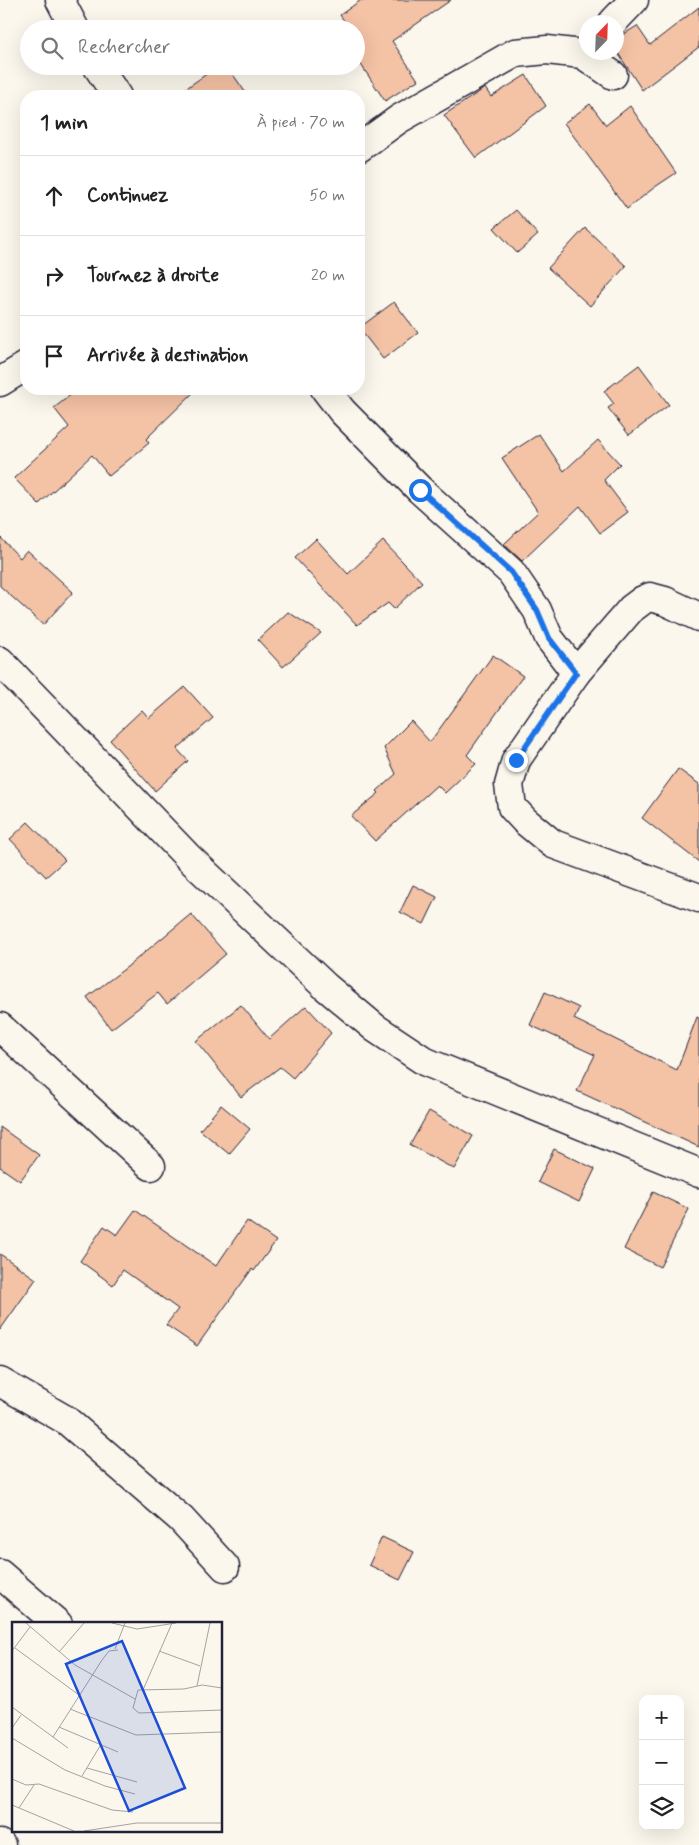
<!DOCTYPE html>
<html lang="fr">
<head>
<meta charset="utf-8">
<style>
	:root { --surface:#fff; --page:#f2f2f2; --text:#222; --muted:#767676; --line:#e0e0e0 }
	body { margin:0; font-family:Mynerve,sans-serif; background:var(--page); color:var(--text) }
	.controls { position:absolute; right:15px; bottom:15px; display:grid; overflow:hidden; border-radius:10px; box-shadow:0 5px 20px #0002 }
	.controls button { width:45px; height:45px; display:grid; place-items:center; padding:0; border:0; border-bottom:1px solid var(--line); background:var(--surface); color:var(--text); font:25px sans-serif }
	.compass { position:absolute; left:579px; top:15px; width:45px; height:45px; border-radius:50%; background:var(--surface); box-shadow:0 5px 20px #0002; rotate:23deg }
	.stop { position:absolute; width:15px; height:15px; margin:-11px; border:4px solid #1a73e8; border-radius:50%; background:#fff }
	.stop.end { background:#1a73e8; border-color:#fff; box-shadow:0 1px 5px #0008 }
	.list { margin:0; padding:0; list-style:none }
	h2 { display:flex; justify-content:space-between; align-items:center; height:65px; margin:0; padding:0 20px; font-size:21px }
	h2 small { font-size:16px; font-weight:400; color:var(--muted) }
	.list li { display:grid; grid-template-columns:32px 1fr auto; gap:15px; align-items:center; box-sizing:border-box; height:80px; padding:0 20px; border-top:1px solid var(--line) }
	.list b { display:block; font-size:19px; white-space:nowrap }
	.list em { font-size:16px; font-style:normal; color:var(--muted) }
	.icon { flex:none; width:28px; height:28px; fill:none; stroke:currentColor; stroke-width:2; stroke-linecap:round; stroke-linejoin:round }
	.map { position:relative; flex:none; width:699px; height:1845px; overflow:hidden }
	.search { position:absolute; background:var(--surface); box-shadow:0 5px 20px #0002; left:20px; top:20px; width:345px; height:55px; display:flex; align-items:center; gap:12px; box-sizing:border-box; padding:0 18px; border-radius:28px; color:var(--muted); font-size:19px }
	.panel { position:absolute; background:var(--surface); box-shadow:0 5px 20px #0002; left:20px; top:90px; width:345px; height:305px; border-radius:20px }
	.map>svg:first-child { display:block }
</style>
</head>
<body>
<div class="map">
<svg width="699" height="1845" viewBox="0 0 699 1845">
	<rect width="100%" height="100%" fill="#fbf7ec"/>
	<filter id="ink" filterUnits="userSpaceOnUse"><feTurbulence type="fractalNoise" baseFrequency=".02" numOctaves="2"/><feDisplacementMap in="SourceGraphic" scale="10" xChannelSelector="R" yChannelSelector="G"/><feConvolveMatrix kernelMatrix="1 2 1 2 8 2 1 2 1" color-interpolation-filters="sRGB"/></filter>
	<g filter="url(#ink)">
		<!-- building -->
		<g fill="#f4c2a5" stroke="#22223b">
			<path d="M 361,0 L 451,0 L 392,41 L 418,80 L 385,101 L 356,57 L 356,29 L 350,29 L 340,15 Z"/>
			<path d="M 699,7 L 699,47 L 642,90 L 616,50 L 616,39 L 637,26 L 650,45 Z"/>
			<path d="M 218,66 L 227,66 L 248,96 L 175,96 Z"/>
			<path d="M 526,75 L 546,106 L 476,158 L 444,115 L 485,88 L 491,97 Z"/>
			<path d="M 590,104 L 606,125 L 630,106 L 676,173 L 655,187 L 627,209 L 564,123 Z"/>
			<path d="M 516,210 L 538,235 L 517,253 L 494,228 Z"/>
			<path d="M 585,228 L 626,266 L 590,306 L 548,268 Z"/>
			<path d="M 394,302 L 418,333 L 383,359 L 359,328 Z"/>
			<path d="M 639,365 L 669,405 L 629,435 L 608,408 L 614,404 L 604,391 Z"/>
			<path d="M 78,389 L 197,389 L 146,439 L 149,443 L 109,476 L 92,455 L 39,504 L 14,478 L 69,427 L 54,408 Z"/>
			<path d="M 539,434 L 564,471 L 598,440 L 620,464 L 604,480 L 628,512 L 600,533 L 580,506 L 522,561 L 504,544 L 538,512 L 502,458 Z"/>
			<path d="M 0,537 L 20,558 L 27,550 L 73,592 L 43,625 L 0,586 Z"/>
			<path d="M 316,539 L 348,574 L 383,541 L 422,582 L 394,609 L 388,603 L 357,625 L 295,558 Z"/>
			<path d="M 288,612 L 321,633 L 283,667 L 258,640 Z"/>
			<path d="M 493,655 L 523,676 L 467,755 L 476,764 L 445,793 L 437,785 L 375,841 L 351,816 L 379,793 L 377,791 L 396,774 L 384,748 L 411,721 L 430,742 Z"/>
			<path d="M 185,687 L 213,718 L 177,749 L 188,761 L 155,791 L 110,740 L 142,710 L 149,718 Z"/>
			<path d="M 678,769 L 699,784 L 699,862 L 642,818 Z"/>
			<path d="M 28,822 L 65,860 L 46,877 L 10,839 Z"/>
			<path d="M 413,885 L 437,897 L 424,924 L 400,912 Z"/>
			<path d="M 191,914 L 226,954 L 167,1004 L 158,993 L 111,1029 L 87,997 L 127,967 Z"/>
			<path d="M 545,992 L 579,1008 L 574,1019 L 677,1070 L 697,1017 L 699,1018 L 699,1147 L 577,1091 L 595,1055 L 530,1025 Z"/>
			<path d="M 241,1005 L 269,1039 L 306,1006 L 331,1033 L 293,1078 L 280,1067 L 241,1097 L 196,1041 Z"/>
			<path d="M 221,1105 L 250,1129 L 229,1154 L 200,1130 Z"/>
			<path d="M 429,1111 L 473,1136 L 454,1169 L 410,1145 Z"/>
			<path d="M 0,1127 L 39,1155 L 20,1181 L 0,1167 Z"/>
			<path d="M 554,1149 L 595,1169 L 579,1202 L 538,1182 Z"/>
			<path d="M 653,1192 L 689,1209 L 660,1267 L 624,1249 Z"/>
			<path d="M 135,1210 L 216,1266 L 247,1221 L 276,1241 L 254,1271 L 252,1269 L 197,1346 L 166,1325 L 178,1309 L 123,1270 L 113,1285 L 80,1261 L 104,1226 L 117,1235 Z"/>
			<path d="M 0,1254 L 36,1279 L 0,1330 Z"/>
			<path d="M 382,1537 L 414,1552 L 400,1580 L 369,1565 Z"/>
		</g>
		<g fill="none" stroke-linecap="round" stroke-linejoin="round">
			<defs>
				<g id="minor">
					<path d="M 60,0 L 75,29"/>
					<path d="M 613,22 L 634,0"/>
					<path d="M 97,66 L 117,96"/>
					<path d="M 359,148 L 399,119 L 515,53 L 547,50 L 582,54 L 613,75"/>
					<path d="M 0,382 L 26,366"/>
					<path d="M 325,389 L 342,411 L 420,490 L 511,572 L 537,610 L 549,638 L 576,673"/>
					<path d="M 699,617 L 665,601 L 650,597 L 643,600 L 631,609 L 576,673 L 516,760 L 509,785 L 512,807 L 525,821 L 553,844 L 699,898"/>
					<path d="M 0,661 L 188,857 L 326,987 L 375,1028 L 426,1062 L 699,1173"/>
					<path d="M 0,1027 L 151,1166"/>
					<path d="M 0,1382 L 66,1420 L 181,1519 L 225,1567"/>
					<path d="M 0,1574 L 58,1624"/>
					<path d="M 0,1844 L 1,1845"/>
				</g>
			</defs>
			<!-- minor casing -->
			<use href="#minor" stroke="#22223b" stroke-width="31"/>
			<!-- minor -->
			<use href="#minor" stroke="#fbf7ec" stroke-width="28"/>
		</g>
	</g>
	<g fill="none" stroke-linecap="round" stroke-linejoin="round" filter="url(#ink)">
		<!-- route -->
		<path stroke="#1a73e8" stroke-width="6" d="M 420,490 L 511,572 L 537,610 L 549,638 L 576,673 L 516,760"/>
	</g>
	<!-- overview -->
	<g transform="translate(12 1622)">
		<rect width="210" height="210" fill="#fbf7ec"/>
		<path fill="none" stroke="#a4a2a5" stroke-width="1" d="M 14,1 L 63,43 L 123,77M 100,1 L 125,7 L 164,1M 3,26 L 67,73M 103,27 L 113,1M 0,29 L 18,5M 147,29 L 188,44M 47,30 L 72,1M 185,64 L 198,1M 210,66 L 190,63 L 172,67 L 126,68 L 121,86 L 127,91 L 210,88M 131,68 L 160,1M 0,85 L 56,126M 58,87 L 124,113 L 210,110M 47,105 L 106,130M 0,106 L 9,93M 41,115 L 90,38 L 97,29 L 106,28M 0,116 L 53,148 L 93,164 L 123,172M 75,146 L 125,160M 70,154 L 88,124M 0,157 L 14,163 L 27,162 L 100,188 L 121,190M 0,183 L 62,209M 7,186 L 22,163M 72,209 L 125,201 L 210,201"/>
		<path fill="#1d4ed8" fill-opacity="0.15" stroke="#1d4ed8" stroke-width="2.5" d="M 110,19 L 173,166 L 117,189 L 54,42 Z"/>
		<rect width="210" height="210" fill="none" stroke="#22223b" stroke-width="2.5"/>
	</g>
</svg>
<div class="controls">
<button>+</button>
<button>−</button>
<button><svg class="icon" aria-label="layers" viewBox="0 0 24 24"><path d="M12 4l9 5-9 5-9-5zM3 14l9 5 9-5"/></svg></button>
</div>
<svg class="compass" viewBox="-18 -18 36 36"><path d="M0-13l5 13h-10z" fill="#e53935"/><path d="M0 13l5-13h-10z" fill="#767676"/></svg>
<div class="stop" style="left:420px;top:490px"></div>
<div class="stop end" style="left:516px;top:760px"></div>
<div class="search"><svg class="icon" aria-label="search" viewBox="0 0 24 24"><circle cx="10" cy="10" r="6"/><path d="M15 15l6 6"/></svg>Rechercher</div>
<section class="panel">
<h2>1 min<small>À pied · 70 m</small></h2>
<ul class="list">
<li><svg class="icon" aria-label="ahead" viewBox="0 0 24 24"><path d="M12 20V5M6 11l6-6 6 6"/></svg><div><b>Continuez</b></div><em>50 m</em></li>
<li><svg class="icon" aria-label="right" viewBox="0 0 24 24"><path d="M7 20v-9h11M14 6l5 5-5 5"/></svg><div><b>Tournez à droite</b></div><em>20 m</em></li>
<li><svg class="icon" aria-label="arrive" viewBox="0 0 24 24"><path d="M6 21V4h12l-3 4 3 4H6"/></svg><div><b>Arrivée à destination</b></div></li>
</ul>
</section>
</div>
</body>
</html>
